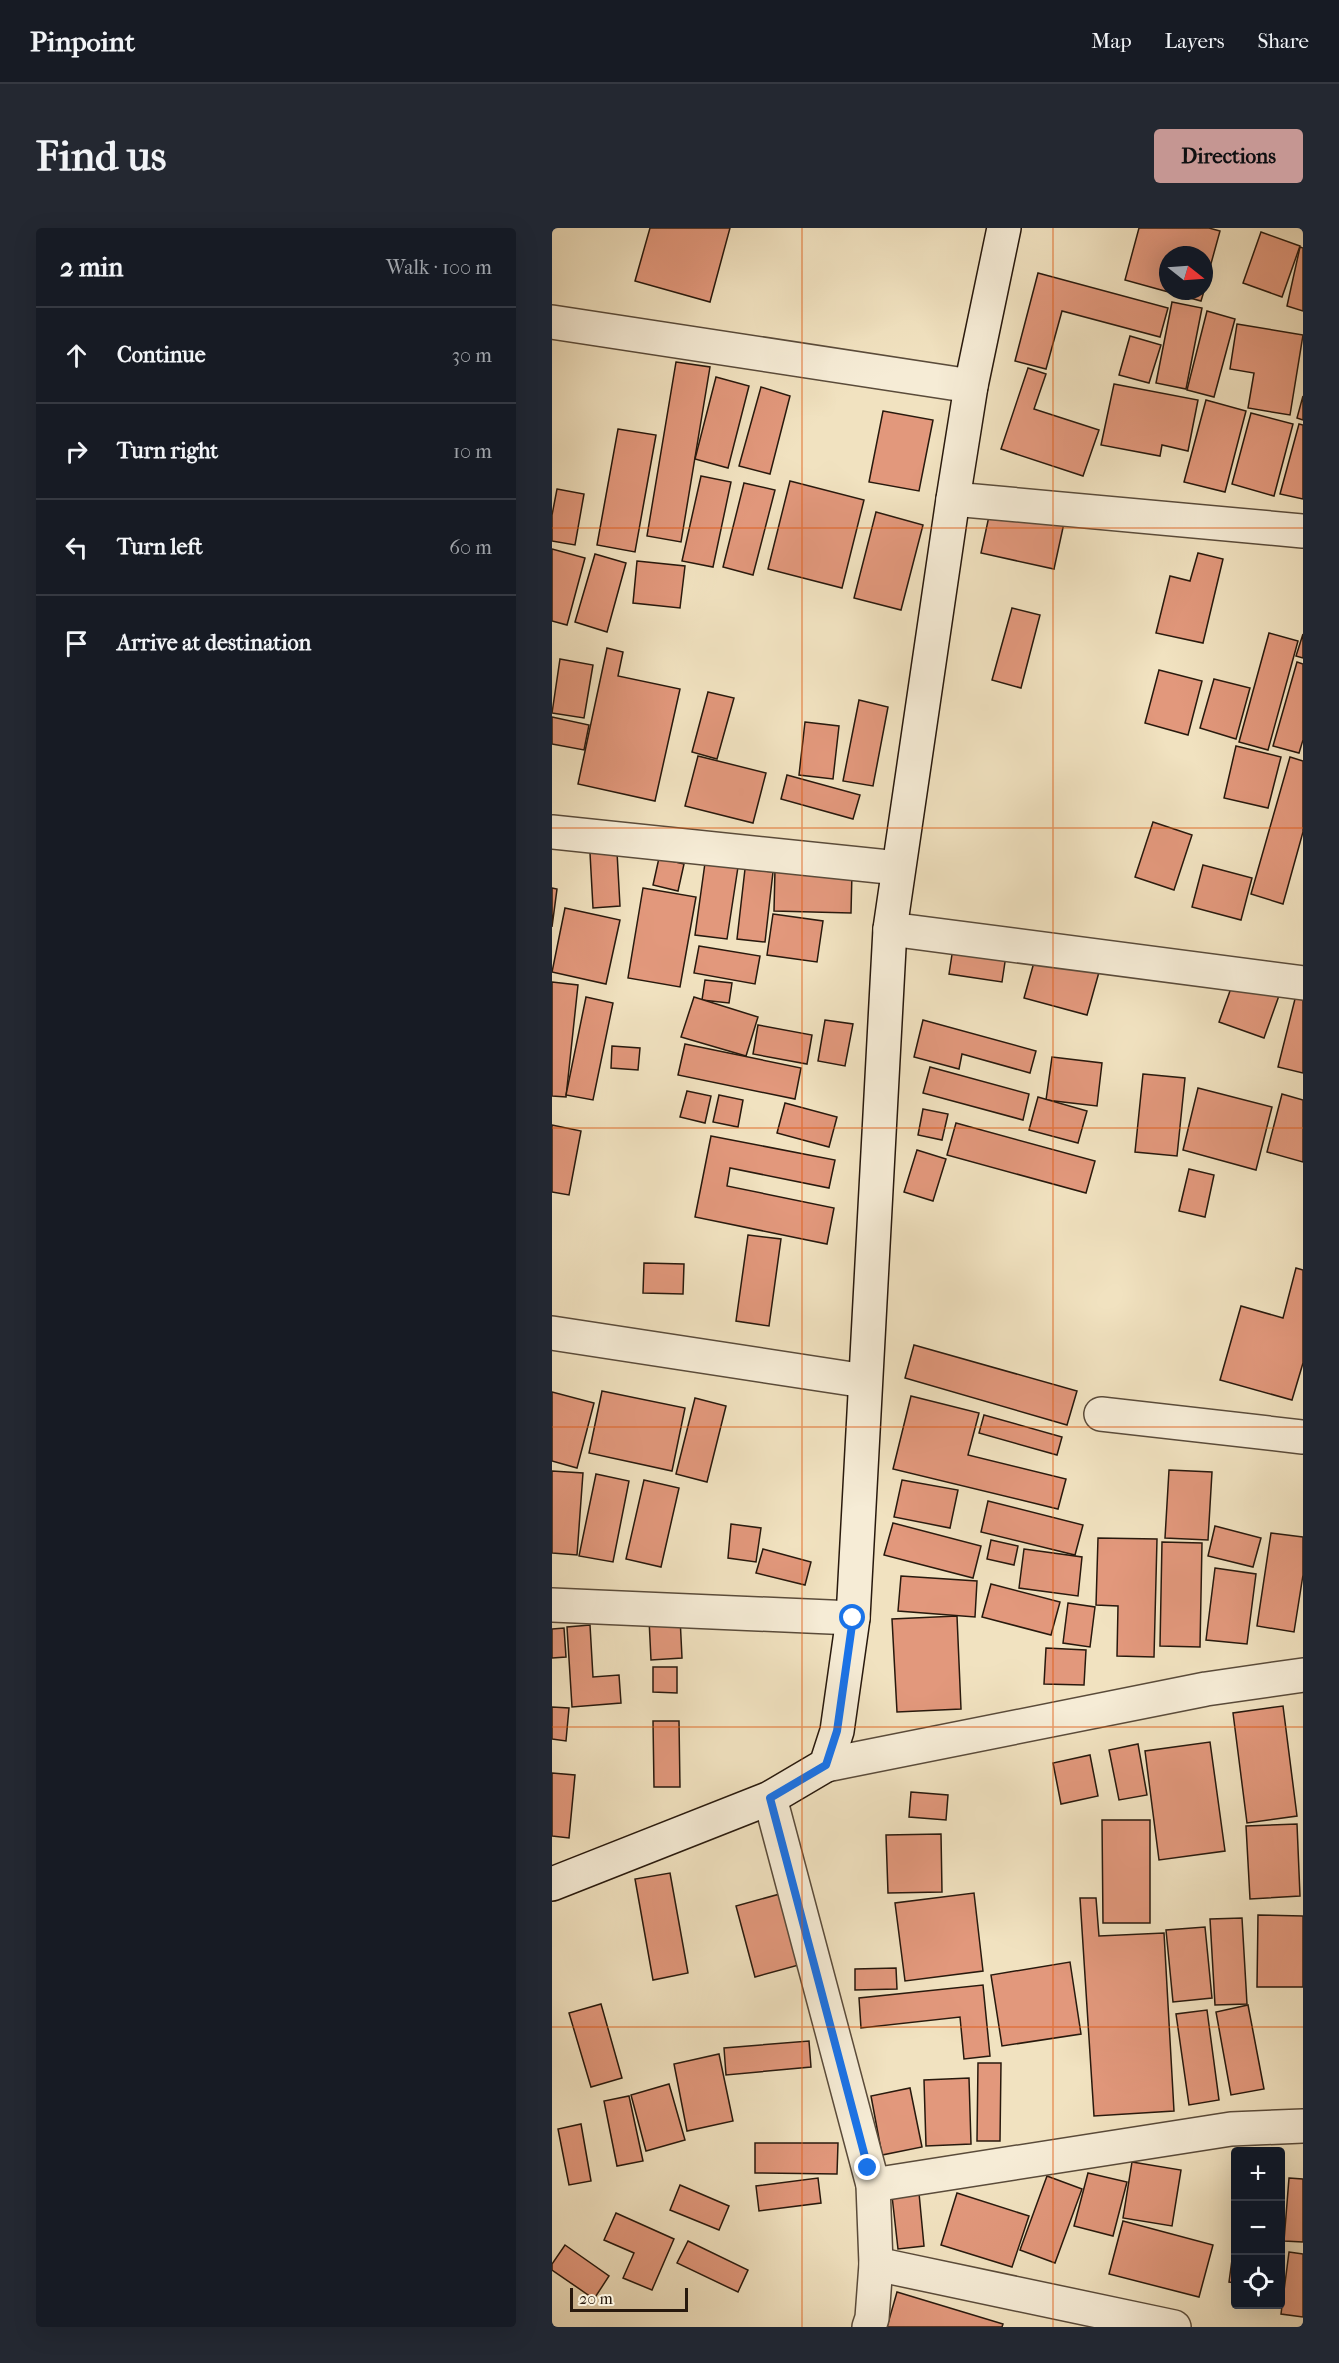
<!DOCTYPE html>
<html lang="en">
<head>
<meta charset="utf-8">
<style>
	:root { --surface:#171b24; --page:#242831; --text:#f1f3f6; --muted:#9ea1a6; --line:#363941; --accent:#c59692 }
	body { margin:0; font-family:"IM FELL French Canon",serif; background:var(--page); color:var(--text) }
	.controls { position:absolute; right:18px; bottom:18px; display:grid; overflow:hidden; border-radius:6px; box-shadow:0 6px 24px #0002 }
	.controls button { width:54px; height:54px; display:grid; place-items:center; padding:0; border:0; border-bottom:2px solid var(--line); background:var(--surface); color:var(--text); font:30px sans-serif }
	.compass { position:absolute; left:607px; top:18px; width:54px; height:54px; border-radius:50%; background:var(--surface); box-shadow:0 6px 24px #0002; rotate:107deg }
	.scale { position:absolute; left:18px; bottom:15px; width:118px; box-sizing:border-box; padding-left:6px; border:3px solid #28190d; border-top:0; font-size:16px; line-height:21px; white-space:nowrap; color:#28190d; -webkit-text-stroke:4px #f6ecd6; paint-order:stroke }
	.stop { position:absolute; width:18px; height:18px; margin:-14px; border:4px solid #1a73e8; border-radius:50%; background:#fff }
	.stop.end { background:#1a73e8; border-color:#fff; box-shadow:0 2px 6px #0008 }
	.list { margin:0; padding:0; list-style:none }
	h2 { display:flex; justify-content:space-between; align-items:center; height:78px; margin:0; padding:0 24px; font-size:26px }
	h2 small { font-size:20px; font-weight:400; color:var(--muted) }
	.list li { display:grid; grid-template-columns:39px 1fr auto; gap:18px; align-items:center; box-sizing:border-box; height:96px; padding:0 24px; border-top:2px solid var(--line) }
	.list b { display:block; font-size:22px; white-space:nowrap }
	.list em { font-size:20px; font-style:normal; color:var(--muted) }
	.icon { flex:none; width:33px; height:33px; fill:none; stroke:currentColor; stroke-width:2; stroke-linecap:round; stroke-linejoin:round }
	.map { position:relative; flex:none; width:751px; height:2099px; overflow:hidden; border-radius:6px }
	header { display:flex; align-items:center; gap:36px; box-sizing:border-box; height:84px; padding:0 30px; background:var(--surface); border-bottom:2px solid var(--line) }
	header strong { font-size:28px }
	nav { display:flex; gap:33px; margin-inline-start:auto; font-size:21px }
	.intro { display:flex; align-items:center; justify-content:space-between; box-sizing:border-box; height:144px; padding:0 36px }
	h1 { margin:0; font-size:42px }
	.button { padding:15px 27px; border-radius:6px; background:var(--accent); color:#111; font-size:21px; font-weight:700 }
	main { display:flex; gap:36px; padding:0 36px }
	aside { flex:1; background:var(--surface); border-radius:6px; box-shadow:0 6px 24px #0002 }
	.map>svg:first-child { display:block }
</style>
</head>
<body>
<header>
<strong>Pinpoint</strong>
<nav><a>Map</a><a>Layers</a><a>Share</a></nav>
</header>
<div class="intro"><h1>Find us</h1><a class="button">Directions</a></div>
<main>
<aside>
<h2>2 min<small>Walk · 100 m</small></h2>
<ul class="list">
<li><svg class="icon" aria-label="ahead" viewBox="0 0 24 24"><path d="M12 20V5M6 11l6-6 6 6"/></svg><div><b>Continue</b></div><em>30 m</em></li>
<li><svg class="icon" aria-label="right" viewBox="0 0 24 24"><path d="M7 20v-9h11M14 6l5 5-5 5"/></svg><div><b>Turn right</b></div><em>10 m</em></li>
<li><svg class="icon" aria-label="left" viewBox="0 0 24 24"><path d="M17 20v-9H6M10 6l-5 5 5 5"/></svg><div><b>Turn left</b></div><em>60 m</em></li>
<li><svg class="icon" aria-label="arrive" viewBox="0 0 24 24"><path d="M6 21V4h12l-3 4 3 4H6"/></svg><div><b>Arrive at destination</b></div></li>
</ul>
</aside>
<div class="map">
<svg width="751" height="2099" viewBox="0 0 751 2099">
	<rect width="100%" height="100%" fill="#f1e2c0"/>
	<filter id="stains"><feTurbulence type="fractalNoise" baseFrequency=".00333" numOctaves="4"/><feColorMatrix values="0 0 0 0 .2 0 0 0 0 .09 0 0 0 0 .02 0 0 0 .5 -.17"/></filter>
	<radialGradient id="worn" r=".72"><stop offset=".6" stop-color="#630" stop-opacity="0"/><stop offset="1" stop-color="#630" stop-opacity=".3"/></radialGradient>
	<!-- building -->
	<g fill="#e2987c" stroke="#28190d" stroke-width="1.5">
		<path d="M 98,0 L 178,0 L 158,74 L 83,53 Z"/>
		<path d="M 587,0 L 657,0 L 668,3 L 652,61 L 652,27 L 616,27 L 616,63 L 652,63 L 649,73 L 573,52 Z"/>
		<path d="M 709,4 L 748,18 L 730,69 L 691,55 Z"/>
		<path d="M 748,19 L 751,20 L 751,83 L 735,78 Z"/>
		<path d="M 486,45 L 616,80 L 608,109 L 510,83 L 494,141 L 463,133 Z"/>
		<path d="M 620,74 L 650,80 L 634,161 L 604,155 Z"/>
		<path d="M 655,83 L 683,91 L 662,169 L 635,162 Z"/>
		<path d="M 685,96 L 751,107 L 738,187 L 696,180 L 702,145 L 678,141 Z"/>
		<path d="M 578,108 L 609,117 L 597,155 L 567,147 Z"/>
		<path d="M 124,134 L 158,139 L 129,314 L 95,308 Z"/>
		<path d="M 476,140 L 494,146 L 482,181 L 547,202 L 531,248 L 449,221 Z"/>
		<path d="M 164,149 L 197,158 L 176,240 L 143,231 Z"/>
		<path d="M 562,156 L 646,172 L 636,223 L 610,217 L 608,228 L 549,217 Z"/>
		<path d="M 209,159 L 238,168 L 218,246 L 187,238 Z"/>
		<path d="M 751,168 L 751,192 L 745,190 Z"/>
		<path d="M 654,172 L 694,183 L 673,264 L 632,254 Z"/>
		<path d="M 331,183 L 381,192 L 367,263 L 317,254 Z"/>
		<path d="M 699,185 L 741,196 L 722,268 L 680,256 Z"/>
		<path d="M 747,196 L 751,197 L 751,271 L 728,266 Z"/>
		<path d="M 66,201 L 104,207 L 83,324 L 45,317 Z"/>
		<path d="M 149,248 L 179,254 L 161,339 L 130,333 Z"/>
		<path d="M 238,253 L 312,272 L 290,360 L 216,341 Z"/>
		<path d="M 192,255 L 223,262 L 201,347 L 171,339 Z"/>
		<path d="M 5,261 L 32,266 L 23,317 L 0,313 L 0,287 Z"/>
		<path d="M 439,279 L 512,295 L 502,341 L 429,325 Z"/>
		<path d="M 324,284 L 371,297 L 349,382 L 302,370 Z"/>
		<path d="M 0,321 L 33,330 L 15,397 L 0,393 Z"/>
		<path d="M 646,325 L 671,331 L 651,415 L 604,405 L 618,348 L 638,353 Z"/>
		<path d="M 43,326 L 74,335 L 55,404 L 23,394 Z"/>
		<path d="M 85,333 L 133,338 L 128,380 L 81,375 Z"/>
		<path d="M 460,380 L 488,387 L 469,460 L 440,452 Z"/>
		<path d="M 717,405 L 746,413 L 716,522 L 687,514 Z"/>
		<path d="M 751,406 L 751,430 L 744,428 Z"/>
		<path d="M 55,420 L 71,424 L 66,448 L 128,461 L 103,573 L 26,556 Z"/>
		<path d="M 8,431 L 41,437 L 32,490 L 0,485 Z"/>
		<path d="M 745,434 L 751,436 L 751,512 L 747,525 L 721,518 Z"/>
		<path d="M 607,442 L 650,453 L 636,507 L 593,495 Z"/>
		<path d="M 662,451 L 698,460 L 684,511 L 648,500 Z"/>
		<path d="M 156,464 L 182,470 L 165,531 L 140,524 Z"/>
		<path d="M 307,472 L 336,479 L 321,558 L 291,553 Z"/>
		<path d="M 0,489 L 37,497 L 32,522 L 0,516 Z"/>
		<path d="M 253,494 L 287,498 L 281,551 L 247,547 Z"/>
		<path d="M 684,518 L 729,529 L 716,580 L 672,570 Z"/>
		<path d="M 146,528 L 214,545 L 201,595 L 133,578 Z"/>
		<path d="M 738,529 L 751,533 L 751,604 L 731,676 L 699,666 Z"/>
		<path d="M 235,547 L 308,567 L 301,591 L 229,571 Z"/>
		<path d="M 601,594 L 640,607 L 622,662 L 583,649 Z"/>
		<path d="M 65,624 L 68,678 L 41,680 L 38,625 Z"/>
		<path d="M 107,630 L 132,636 L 126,663 L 101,657 Z"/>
		<path d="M 153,635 L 186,639 L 175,711 L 143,707 Z"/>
		<path d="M 651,637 L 700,650 L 689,692 L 640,679 Z"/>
		<path d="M 193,641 L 221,644 L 213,714 L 185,711 Z"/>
		<path d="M 223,641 L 300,644 L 299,685 L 222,683 Z"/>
		<path d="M 0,660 L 5,661 L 0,699 Z"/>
		<path d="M 91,660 L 144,669 L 128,759 L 76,750 Z"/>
		<path d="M 13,680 L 68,692 L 54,756 L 0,744 Z"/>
		<path d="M 221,686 L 271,693 L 265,734 L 215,727 Z"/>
		<path d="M 403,707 L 456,714 L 450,754 L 397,746 Z"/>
		<path d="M 147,718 L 208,728 L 203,756 L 142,745 Z"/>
		<path d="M 486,720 L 549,737 L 535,787 L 472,770 Z"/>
		<path d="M 684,746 L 729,762 L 712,810 L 667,794 Z"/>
		<path d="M 153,752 L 180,755 L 177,775 L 150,772 Z"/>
		<path d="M 0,754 L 26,757 L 14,869 L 0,868 Z"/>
		<path d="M 747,755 L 751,756 L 751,845 L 726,839 Z"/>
		<path d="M 34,769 L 61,775 L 41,872 L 14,867 Z"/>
		<path d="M 142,769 L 206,789 L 194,828 L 129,809 Z"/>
		<path d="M 273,792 L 301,796 L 293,838 L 266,833 Z"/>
		<path d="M 371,792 L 484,823 L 478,845 L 410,826 L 407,841 L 362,829 Z"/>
		<path d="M 206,797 L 260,807 L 255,836 L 201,826 Z"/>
		<path d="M 133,816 L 249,840 L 243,871 L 126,847 Z"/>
		<path d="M 60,818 L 88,820 L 86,842 L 59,840 Z"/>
		<path d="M 500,829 L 550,835 L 545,878 L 494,872 Z"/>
		<path d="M 378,839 L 477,866 L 471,892 L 371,865 Z"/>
		<path d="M 591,846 L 633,850 L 625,928 L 583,924 Z"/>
		<path d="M 646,860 L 720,879 L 704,942 L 631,922 Z"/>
		<path d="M 135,863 L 159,868 L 153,895 L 128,889 Z"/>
		<path d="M 730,866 L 751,872 L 751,934 L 715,924 Z"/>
		<path d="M 167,867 L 191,872 L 186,899 L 161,894 Z"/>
		<path d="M 486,869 L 535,883 L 526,915 L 477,902 Z"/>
		<path d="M 233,875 L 285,889 L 277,919 L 225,905 Z"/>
		<path d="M 371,881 L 396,886 L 390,912 L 366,907 Z"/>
		<path d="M 404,895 L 543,933 L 534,965 L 395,927 Z"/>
		<path d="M 0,897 L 29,903 L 17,967 L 0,964 Z"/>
		<path d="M 159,908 L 283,932 L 277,960 L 178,940 L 175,958 L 282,980 L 275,1016 L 143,989 Z"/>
		<path d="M 365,922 L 394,931 L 381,973 L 352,964 Z"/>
		<path d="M 637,941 L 662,947 L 653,989 L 627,983 Z"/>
		<path d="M 196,1007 L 229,1011 L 217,1098 L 184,1093 Z"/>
		<path d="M 92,1035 L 132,1036 L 131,1066 L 91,1065 Z"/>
		<path d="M 744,1040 L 751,1042 L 751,1135 L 740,1172 L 668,1152 L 689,1078 L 731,1090 Z"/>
		<path d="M 362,1117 L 525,1163 L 515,1197 L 353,1150 Z"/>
		<path d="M 50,1163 L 133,1180 L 120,1243 L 37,1225 Z"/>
		<path d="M 0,1164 L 42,1175 L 25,1240 L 0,1233 Z"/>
		<path d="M 359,1168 L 427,1185 L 416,1227 L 514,1251 L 506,1281 L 341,1241 Z"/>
		<path d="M 143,1170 L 174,1178 L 155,1254 L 124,1246 Z"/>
		<path d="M 432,1187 L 510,1209 L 505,1227 L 427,1205 Z"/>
		<path d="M 617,1242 L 660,1244 L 656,1312 L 613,1310 Z"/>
		<path d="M 0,1243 L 31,1245 L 25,1327 L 0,1325 Z"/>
		<path d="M 44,1246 L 77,1253 L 61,1334 L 27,1328 Z"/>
		<path d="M 92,1252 L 127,1260 L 109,1339 L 74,1331 Z"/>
		<path d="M 350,1252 L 406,1262 L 398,1300 L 342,1289 Z"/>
		<path d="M 436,1273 L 531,1297 L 523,1327 L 429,1304 Z"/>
		<path d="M 341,1295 L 429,1318 L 421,1350 L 332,1327 Z"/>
		<path d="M 179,1296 L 209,1300 L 204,1334 L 176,1330 Z"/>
		<path d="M 663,1298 L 709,1310 L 701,1339 L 656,1328 Z"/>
		<path d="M 719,1305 L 751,1309 L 751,1347 L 742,1404 L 705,1398 Z"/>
		<path d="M 546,1310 L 605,1311 L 602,1429 L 565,1428 L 566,1378 L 544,1377 Z"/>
		<path d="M 439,1312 L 466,1318 L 462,1337 L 435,1331 Z"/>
		<path d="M 610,1314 L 650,1315 L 648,1419 L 608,1418 Z"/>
		<path d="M 211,1321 L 259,1334 L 253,1357 L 204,1345 Z"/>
		<path d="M 472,1321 L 530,1329 L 526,1368 L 467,1360 Z"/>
		<path d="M 663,1340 L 704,1346 L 695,1416 L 654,1412 Z"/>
		<path d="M 349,1348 L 425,1353 L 423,1389 L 346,1383 Z"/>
		<path d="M 439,1356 L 508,1374 L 499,1407 L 430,1389 Z"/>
		<path d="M 516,1375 L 543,1379 L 538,1419 L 511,1415 Z"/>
		<path d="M 405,1388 L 409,1481 L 345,1484 L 340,1391 Z"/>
		<path d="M 128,1389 L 130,1430 L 99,1432 L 97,1391 Z"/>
		<path d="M 38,1397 L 41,1449 L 67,1447 L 69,1475 L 20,1479 L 15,1399 Z"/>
		<path d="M 12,1400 L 14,1429 L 0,1430 L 0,1401 Z"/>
		<path d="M 494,1420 L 534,1422 L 532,1457 L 492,1456 Z"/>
		<path d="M 101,1439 L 125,1439 L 125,1465 L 101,1464 Z"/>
		<path d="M 731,1478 L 745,1588 L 695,1595 L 681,1485 Z"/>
		<path d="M 0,1479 L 17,1480 L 14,1513 L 0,1511 Z"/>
		<path d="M 101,1493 L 127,1493 L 128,1559 L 102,1559 Z"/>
		<path d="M 658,1514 L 673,1623 L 607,1632 L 593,1523 Z"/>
		<path d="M 586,1516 L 595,1567 L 567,1572 L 557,1522 Z"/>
		<path d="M 538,1527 L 546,1568 L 509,1576 L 501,1535 Z"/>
		<path d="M 0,1545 L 23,1547 L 17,1610 L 0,1608 Z"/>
		<path d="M 359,1564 L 396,1567 L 394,1592 L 357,1589 Z"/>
		<path d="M 550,1592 L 598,1592 L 598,1695 L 551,1695 Z"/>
		<path d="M 745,1596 L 748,1668 L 698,1671 L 694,1598 Z"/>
		<path d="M 389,1606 L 390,1664 L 336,1665 L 334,1607 Z"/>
		<path d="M 118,1645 L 136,1745 L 101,1752 L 83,1651 Z"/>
		<path d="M 235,1664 L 254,1735 L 203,1749 L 184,1678 Z"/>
		<path d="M 422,1665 L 431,1743 L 353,1753 L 343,1675 Z"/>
		<path d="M 528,1670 L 544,1670 L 547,1708 L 612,1705 L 622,1883 L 542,1888 Z"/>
		<path d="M 706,1687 L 751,1688 L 751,1759 L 705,1759 Z"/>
		<path d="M 690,1690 L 695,1776 L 663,1777 L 658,1691 Z"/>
		<path d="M 653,1699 L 660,1770 L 621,1774 L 614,1702 Z"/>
		<path d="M 518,1734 L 529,1806 L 450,1818 L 439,1747 Z"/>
		<path d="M 344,1740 L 345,1761 L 303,1762 L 303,1741 Z"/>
		<path d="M 431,1757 L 438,1828 L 412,1831 L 408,1789 L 309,1800 L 307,1770 Z"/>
		<path d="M 49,1776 L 70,1850 L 39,1859 L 17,1785 Z"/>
		<path d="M 696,1777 L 712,1861 L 679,1867 L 664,1784 Z"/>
		<path d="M 655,1782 L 667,1872 L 637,1877 L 624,1786 Z"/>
		<path d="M 257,1813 L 259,1839 L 174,1847 L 172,1820 Z"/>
		<path d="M 167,1826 L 181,1893 L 135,1903 L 122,1836 Z"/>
		<path d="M 426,1835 L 449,1835 L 448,1913 L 425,1913 Z"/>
		<path d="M 417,1850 L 419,1916 L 374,1918 L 372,1852 Z"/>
		<path d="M 117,1856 L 133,1912 L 94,1923 L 79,1867 Z"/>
		<path d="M 358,1860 L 370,1919 L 330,1927 L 319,1868 Z"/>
		<path d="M 77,1868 L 91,1933 L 65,1938 L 52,1873 Z"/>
		<path d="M 29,1896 L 39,1953 L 17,1957 L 6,1901 Z"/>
		<path d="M 203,1915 L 286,1915 L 285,1946 L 203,1945 Z"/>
		<path d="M 580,1934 L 629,1942 L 620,1998 L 571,1990 Z"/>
		<path d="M 536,1945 L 575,1954 L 561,2008 L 522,1998 Z"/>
		<path d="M 495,1948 L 530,1961 L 503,2035 L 468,2022 Z"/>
		<path d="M 266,1950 L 269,1975 L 207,1983 L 204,1958 Z"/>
		<path d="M 737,1950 L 751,1951 L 751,2014 L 732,2013 Z"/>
		<path d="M 128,1957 L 177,1978 L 167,2002 L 118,1982 Z"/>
		<path d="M 367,1965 L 372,2018 L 346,2021 L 340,1968 Z"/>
		<path d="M 405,1965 L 477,1988 L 460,2039 L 389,2017 Z"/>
		<path d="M 64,1985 L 122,2011 L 100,2062 L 71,2050 L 82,2025 L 52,2012 Z"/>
		<path d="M 571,1993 L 661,2017 L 647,2069 L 557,2046 Z"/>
		<path d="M 684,2002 L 684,2055 L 677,2054 Z"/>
		<path d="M 136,2013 L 196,2042 L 186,2064 L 125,2035 Z"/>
		<path d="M 13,2017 L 57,2048 L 42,2071 L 0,2042 L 0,2036 Z"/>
		<path d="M 737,2024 L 751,2026 L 751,2089 L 729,2086 Z"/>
		<path d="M 345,2064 L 451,2096 L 450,2099 L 335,2099 Z"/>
	</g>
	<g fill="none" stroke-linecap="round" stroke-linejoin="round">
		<defs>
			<g id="street">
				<path d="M 0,94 L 419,158"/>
				<path d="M 401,271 L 751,303"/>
				<path d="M 0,604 L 346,640"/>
				<path d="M 338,701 L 751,755"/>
				<path d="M 0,1105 L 313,1153"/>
				<path d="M 549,1186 L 751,1209"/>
				<path d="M 0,1377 L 301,1390"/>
				<path d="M 274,1537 L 654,1461 L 751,1447"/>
				<path d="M 218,1570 L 321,1957 L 324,2036 L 320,2090 L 317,2099"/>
				<path d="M 321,1957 L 679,1901 L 751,1898"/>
				<path d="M 324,2036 L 622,2099"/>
			</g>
			<path id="secondary" d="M 0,1656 L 218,1570 L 274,1537 L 285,1503 L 301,1390 L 338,701 L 401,271 L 419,158 L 452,0"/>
		</defs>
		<!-- street casing -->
		<use href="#street" stroke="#5a4b3a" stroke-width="36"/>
		<!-- secondary casing -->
		<use href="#secondary" stroke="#28190d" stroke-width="36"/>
		<!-- street -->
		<use href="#street" stroke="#f6ecd6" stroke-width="33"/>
		<!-- secondary -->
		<use href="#secondary" stroke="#f6ecd6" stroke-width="33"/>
	</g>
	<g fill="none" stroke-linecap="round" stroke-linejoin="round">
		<!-- route -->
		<path stroke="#1a73e8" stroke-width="8" d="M 301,1390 L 285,1503 L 274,1537 L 218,1570 L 316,1940"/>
	</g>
	<!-- grid -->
	<path fill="none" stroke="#de560c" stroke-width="1.5" stroke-opacity="0.55" d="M 250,0 L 250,2099M 501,0 L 501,2099M 0,300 L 751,300M 0,600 L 751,600M 0,900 L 751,900M 0,1199 L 751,1199M 0,1499 L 751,1499M 0,1799 L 751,1799"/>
	<rect width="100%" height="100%" filter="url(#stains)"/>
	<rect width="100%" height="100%" fill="url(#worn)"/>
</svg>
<div class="controls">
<button>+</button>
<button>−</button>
<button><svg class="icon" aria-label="locate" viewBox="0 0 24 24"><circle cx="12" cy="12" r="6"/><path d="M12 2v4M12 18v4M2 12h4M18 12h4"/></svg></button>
</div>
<svg class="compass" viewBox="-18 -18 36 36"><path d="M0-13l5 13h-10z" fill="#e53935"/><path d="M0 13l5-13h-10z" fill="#9ea1a6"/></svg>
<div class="scale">20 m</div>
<div class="stop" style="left:301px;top:1390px"></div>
<div class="stop end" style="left:316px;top:1940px"></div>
</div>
</main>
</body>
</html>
